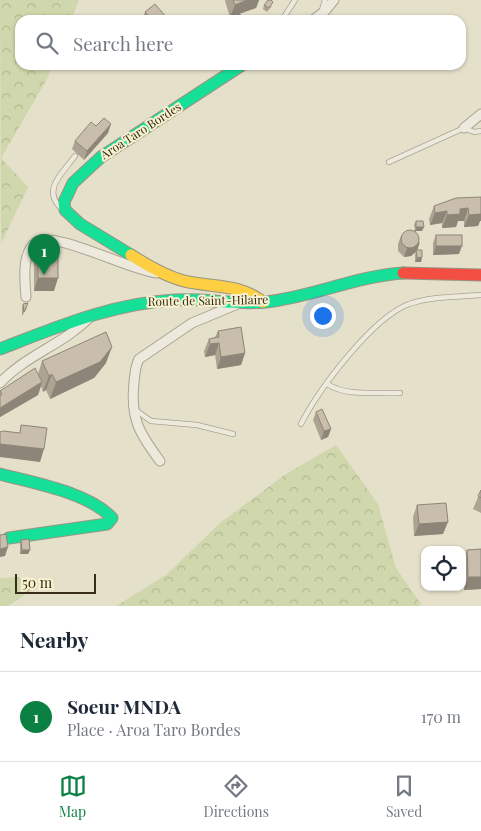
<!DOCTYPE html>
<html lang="en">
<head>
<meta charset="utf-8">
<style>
	:root { --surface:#fff; --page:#f2f2f3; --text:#1f2937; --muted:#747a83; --line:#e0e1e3; --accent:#0b8043 }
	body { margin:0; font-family:"Playfair Display",serif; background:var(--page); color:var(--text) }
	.controls { position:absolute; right:15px; bottom:15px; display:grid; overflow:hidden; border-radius:10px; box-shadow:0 1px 4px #0004 }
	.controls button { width:45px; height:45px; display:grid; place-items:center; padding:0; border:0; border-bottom:1px solid var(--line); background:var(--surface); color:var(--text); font:25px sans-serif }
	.scale { position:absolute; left:15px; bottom:12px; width:81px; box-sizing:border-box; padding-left:5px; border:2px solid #382d1c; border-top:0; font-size:14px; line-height:18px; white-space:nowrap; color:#382d1c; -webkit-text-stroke:4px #f7f1cf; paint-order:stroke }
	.you { position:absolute; left:322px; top:315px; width:18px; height:18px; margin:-12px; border:4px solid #fff; border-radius:50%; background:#1a73e8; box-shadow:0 0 0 8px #1a73e833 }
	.badge { display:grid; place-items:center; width:32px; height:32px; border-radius:50%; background:var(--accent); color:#fff; font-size:16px; font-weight:700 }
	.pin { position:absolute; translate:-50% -41px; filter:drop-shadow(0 1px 2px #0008) }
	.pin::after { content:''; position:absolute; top:26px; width:18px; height:15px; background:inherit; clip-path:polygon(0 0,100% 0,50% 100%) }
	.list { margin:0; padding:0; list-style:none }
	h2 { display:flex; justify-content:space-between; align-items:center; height:65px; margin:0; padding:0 20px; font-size:21px }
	h2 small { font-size:16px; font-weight:400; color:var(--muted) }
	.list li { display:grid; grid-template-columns:32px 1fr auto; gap:15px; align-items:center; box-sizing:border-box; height:90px; padding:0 20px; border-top:1px solid var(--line) }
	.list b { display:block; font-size:19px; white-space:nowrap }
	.list p { margin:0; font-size:16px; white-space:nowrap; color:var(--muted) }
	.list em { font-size:16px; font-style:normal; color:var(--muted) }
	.icon { flex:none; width:28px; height:28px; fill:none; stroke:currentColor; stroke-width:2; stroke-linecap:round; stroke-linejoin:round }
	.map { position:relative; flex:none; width:481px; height:606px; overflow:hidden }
	.search { position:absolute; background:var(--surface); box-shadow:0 1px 4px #0004; left:15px; right:15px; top:15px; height:55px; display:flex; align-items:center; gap:12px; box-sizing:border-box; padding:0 18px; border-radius:15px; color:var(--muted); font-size:19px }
	.sheet { height:155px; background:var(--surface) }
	nav { display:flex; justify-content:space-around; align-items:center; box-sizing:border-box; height:70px; border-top:1px solid var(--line); background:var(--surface); font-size:14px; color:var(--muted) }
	nav a { display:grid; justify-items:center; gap:2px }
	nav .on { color:var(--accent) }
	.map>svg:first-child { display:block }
</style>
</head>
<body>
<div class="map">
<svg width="481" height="606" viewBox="0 0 481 606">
	<defs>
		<pattern id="forest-crowns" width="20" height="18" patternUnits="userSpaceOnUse" patternTransform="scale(1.25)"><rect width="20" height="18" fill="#d0d7ac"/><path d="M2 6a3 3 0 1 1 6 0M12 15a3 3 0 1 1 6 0" fill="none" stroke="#b3b993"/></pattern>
	</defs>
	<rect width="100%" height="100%" fill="#e5e0ca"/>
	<!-- forest -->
	<g fill="url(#forest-crowns)">
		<path d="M 0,0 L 79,0 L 71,20 L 20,20 L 20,65 L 53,65 L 46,81 L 1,158 L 28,187 L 1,244 Z"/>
		<path d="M 336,445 L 378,504 L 396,568 L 421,604 L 419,606 L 116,606 L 166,575 L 220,523 L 286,474 Z"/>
		<path d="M 18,577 L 35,588 L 8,606 L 0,606 L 0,578 Z"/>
	</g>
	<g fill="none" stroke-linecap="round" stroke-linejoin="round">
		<defs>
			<g id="lane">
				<path d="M 322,10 L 325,0"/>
				<path d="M 282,20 L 295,0"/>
				<path d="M 389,162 L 464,128 L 474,132 L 481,131"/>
				<path d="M 62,209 C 41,190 62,174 75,156"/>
				<path d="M 327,384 C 348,397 376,392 400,393"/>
				<path d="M 134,409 L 151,421 L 197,425 L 233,434"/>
				<path d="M 301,424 C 319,389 372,318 409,304 C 432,296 457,297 481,295"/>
			</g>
			<g id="street">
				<path d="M 313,20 L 325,11 L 334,0"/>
				<path d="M 464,128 L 481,114"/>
				<path d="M 26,297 C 25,281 21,254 36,242 C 51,229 132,271 157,273"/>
				<path d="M 0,383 C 26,355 64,344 90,317"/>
				<path d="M 160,461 C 139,433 130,418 134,382 C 135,374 135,367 139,359 L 192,323 L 240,303"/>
			</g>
			<g id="fast">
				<path d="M 131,255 L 80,224 L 65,210 L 64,202 L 73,183 L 101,157 L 242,65"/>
				<path d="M 0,349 C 57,327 113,303 175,300 C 205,298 235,305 266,302 C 312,297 356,276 403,273"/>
				<path d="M 0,474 C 33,483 88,492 112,518 L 107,524 L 9,538"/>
			</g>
			<path id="slow" d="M 131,255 C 148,266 165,276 184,281 C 213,288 238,283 263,302"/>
			<path id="jam" d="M 403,273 L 481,275"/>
		</defs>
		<!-- lane casing -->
		<use href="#lane" stroke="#aaa494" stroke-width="6"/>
		<!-- street casing -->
		<use href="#street" stroke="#aaa494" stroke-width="11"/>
		<!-- fast casing -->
		<use href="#fast" stroke="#999484" stroke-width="13"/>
		<!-- slow casing -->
		<use href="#slow" stroke="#999484" stroke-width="13"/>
		<!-- jam casing -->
		<use href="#jam" stroke="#999484" stroke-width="13"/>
		<!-- lane -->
		<use href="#lane" stroke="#edeadd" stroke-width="4.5"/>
		<!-- street -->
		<use href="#street" stroke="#edeadd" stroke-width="9"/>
		<!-- fast -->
		<use href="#fast" stroke="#16e098" stroke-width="11"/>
		<!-- slow -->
		<use href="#slow" stroke="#ffcf43" stroke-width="11"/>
		<!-- jam -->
		<use href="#jam" stroke="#f24e42" stroke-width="11"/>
	</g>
	<!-- wall -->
	<g fill="#ada393">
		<path d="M 225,0 L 259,0 L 256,8 L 230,17 L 225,1 Z"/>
		<path d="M 264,5 L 272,6 L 267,12 L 263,9 Z"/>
		<path d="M 145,12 L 167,20 L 142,20 Z"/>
		<path d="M 96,126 L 108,133 L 84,160 L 72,149 L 75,141 Z"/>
		<path d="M 481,197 L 480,221 L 478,226 L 464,227 L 464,221 L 458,221 L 456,227 L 442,228 L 442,223 L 430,225 L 429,219 L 434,206 Z"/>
		<path d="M 416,221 L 422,231 L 416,231 L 417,250 L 422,257 L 421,262 L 415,262 L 415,255 L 416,251 L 411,256 L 404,257 L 398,251 L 398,244 L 401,236 L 415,230 L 414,225 Z"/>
		<path d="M 436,235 L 459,254 L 433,255 L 433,243 Z"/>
		<path d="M 38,246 L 54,291 L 34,291 L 34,258 Z"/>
		<path d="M 23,304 L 27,308 L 22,316 L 22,308 Z"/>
		<path d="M 218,331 L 245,353 L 241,365 L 217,369 L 215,355 L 205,357 L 204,351 L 209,339 L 215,337 Z"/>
		<path d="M 42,361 L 106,363 L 94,378 L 50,399 L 46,390 L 43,392 L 41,386 L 38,395 L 0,417 L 0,391 L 38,374 Z"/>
		<path d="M 316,412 L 331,429 L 328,437 L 321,440 L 313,420 Z"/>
		<path d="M 481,490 L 481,513 L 473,509 Z"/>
		<path d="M 417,505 L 443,534 L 414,536 L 413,517 Z"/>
		<path d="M 21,540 L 30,550 L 28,554 L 20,554 L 20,544 Z"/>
		<path d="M 481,549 L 481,589 L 464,590 L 463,562 L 467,550 Z"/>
	</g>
	<!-- shaded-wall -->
	<g fill="#8d8578">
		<path d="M 247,0 L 259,0 L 256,8 L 230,17 L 235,5 Z"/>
		<path d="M 111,124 L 108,133 L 84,160 L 87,151 Z"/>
		<path d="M 468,208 L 464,221 L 458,221 L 456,227 L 442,228 L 447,215 L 460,209 Z"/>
		<path d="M 447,211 L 442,223 L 430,225 L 435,213 Z"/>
		<path d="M 481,211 L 481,221 L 480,221 L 478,226 L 464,227 L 469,215 Z"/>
		<path d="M 416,227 L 424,227 L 422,231 L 415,231 Z"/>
		<path d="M 420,242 L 417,251 L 411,256 L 404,257 L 407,248 Z"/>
		<path d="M 436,246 L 462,246 L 459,254 L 433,255 Z"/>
		<path d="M 422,257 L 421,262 L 415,262 L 417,258 Z"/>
		<path d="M 38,278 L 58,278 L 54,291 L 34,291 Z"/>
		<path d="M 219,343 L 215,355 L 205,357 L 210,344 Z"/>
		<path d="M 112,347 L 106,363 L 94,378 L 50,399 L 56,382 Z"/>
		<path d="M 245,353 L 241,365 L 217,369 L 221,357 Z"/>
		<path d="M 52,374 L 46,390 L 43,392 L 49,376 Z"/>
		<path d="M 42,382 L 38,395 L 0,417 L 0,408 Z"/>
		<path d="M 331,429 L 328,437 L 321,440 L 324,431 Z"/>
		<path d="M 0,444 L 44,449 L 40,462 L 0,457 Z"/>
		<path d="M 448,522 L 443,534 L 414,536 L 419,524 Z"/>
		<path d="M 8,547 L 5,556 L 0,557 L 0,549 Z"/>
		<path d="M 22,550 L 30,550 L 28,554 L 20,554 Z"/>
		<path d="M 468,577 L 481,577 L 481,589 L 464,590 Z"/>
	</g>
	<!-- building -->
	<g fill="#c9beab" stroke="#8d8578">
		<path d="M 233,0 L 247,0 L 235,5 Z"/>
		<path d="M 268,0 L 271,0 L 273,2 L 269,8 L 264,5 Z"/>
		<path d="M 155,4 L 167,18 L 165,20 L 152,20 L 145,12 Z"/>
		<path d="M 240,14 L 241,20 L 236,20 L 235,16 Z"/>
		<path d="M 104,118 L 111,124 L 87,151 L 75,141 L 91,122 L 96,126 Z"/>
		<path d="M 481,197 L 481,214 L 469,215 L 468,208 L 460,209 L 460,214 L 447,215 L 447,211 L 435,213 L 434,206 L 456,198 Z"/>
		<path d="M 416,221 L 423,221 L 424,227 L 416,227 Z"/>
		<circle cx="410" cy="239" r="9"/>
		<rect x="436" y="235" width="26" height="11"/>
		<rect x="38" y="246" width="20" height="32"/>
		<path d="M 416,250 L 422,250 L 422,257 L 417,258 Z"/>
		<path d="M 28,303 L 24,312 L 23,304 Z"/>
		<path d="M 241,327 L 245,353 L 221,357 L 219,343 L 210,344 L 209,339 L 219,337 L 218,331 Z"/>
		<path d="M 106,332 L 112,347 L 100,362 L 56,382 L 52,374 L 49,376 L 42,361 Z"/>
		<path d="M 35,368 L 42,382 L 0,408 L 0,396 L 2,394 L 0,391 Z"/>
		<path d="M 322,409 L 331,429 L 324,431 L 316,412 Z"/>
		<path d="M 21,425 L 47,428 L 44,449 L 0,444 L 0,432 L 3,431 L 20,433 Z"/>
		<path d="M 481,490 L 481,498 L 478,496 Z"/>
		<path d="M 446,503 L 448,522 L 419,524 L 417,505 Z"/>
		<path d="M 6,534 L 8,547 L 0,549 L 0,535 Z"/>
		<path d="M 29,539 L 30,550 L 22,550 L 21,540 Z"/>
		<path d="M 481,549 L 481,577 L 468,577 L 467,550 Z"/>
	</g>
	<g text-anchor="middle" stroke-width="4" stroke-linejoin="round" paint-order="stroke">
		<!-- street labels -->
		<g font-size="12" fill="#382d1c" stroke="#f7f1cf">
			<text transform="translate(141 131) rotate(-33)" y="4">Aroa Taro Bordes</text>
			<text transform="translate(208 301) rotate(-1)" y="4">Route de Saint-Hilaire</text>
		</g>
	</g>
</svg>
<div class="controls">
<button><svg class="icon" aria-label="locate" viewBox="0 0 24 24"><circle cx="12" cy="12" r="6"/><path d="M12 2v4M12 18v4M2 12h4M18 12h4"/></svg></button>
</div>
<div class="scale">50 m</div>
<div class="you"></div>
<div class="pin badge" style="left:44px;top:275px">1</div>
<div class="search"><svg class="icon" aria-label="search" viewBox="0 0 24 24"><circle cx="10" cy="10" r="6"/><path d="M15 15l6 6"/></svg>Search here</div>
</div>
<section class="sheet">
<h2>Nearby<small></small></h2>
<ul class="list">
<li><span class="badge">1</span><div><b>Soeur MNDA</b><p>Place · Aroa Taro Bordes</p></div><em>170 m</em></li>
</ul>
</section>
<nav>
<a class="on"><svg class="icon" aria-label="map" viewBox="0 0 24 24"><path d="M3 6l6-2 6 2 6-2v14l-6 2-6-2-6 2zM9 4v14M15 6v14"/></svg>Map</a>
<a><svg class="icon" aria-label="directions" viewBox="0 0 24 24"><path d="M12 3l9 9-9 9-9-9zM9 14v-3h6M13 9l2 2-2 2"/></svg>Directions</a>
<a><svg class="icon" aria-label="saved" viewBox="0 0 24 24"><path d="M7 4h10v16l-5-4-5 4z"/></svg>Saved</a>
</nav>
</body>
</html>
